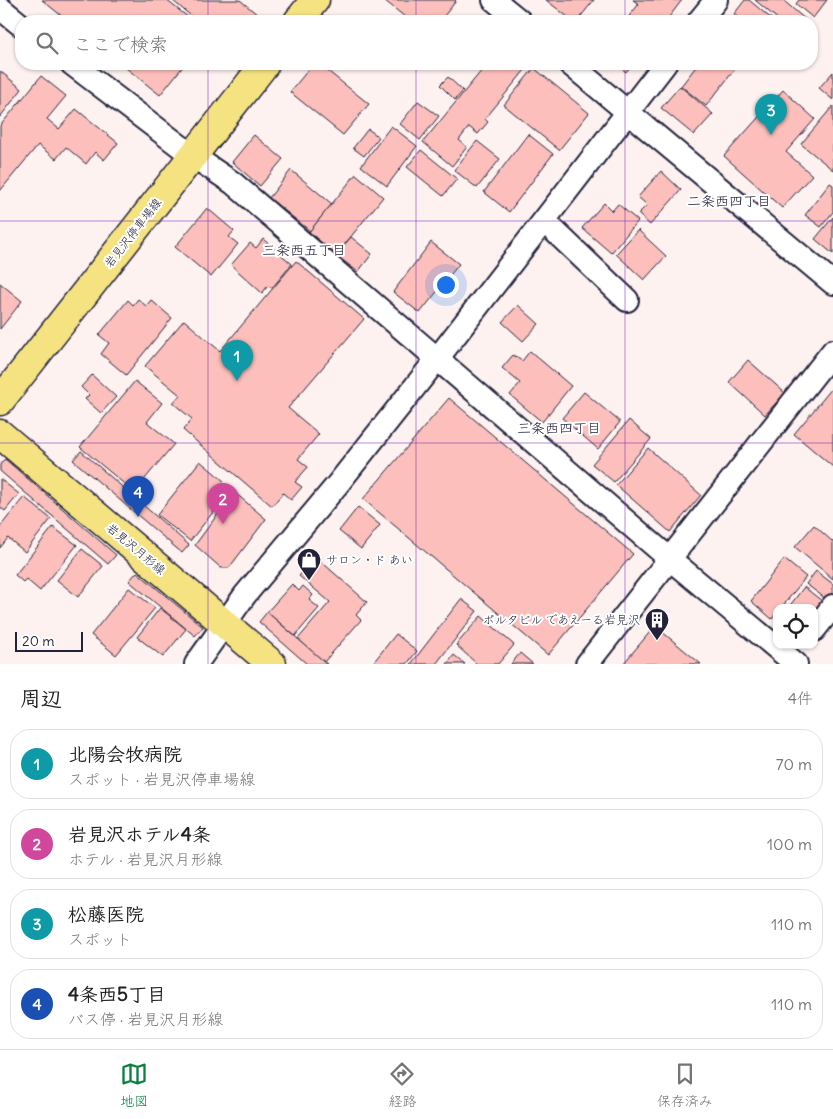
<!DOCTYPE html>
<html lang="ja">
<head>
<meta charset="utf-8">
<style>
	:root { --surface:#fff; --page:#f6f6f6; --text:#202124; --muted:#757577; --line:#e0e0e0; --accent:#0b8043 }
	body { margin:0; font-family:Delius,"Klee One",sans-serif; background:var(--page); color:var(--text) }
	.controls { position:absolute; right:15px; bottom:15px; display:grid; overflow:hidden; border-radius:10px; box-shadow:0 1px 4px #0004 }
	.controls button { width:45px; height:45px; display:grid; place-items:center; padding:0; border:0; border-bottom:1px solid var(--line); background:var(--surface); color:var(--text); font:25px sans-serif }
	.scale { position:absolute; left:15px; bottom:12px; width:68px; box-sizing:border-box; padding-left:5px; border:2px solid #22223b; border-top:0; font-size:14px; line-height:18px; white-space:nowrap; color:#22223b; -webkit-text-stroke:4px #fff; paint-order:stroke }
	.you { position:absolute; left:445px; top:284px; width:18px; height:18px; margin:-12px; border:4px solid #fff; border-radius:50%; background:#1a73e8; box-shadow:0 0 0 8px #1a73e833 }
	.badge { display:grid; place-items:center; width:32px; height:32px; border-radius:50%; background:var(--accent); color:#fff; font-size:16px; font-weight:700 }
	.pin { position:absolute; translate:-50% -41px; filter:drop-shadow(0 1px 2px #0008) }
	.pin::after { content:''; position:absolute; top:26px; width:18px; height:15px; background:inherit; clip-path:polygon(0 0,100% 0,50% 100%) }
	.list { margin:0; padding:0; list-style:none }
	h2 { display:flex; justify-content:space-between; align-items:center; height:65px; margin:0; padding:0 20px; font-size:21px }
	h2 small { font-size:16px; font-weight:400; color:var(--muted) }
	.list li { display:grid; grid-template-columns:32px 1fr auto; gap:15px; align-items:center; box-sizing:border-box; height:70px; margin:0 10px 10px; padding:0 10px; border:1px solid var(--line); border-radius:20px }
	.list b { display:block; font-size:19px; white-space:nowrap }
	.list p { margin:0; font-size:16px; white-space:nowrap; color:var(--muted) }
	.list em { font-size:16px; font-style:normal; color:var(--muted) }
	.icon { flex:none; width:28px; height:28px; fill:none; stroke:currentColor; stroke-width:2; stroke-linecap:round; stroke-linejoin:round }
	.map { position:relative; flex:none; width:833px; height:664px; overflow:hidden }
	.search { position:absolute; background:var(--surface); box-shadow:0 1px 4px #0004; left:15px; right:15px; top:15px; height:55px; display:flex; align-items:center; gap:12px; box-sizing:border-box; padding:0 18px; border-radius:20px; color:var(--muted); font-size:19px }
	.sheet { height:385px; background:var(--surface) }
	nav { display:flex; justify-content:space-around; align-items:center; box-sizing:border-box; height:70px; border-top:1px solid var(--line); background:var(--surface); font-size:14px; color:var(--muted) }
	nav a { display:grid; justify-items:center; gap:2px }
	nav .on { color:var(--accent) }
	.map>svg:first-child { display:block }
</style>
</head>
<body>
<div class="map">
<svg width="833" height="664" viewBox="0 0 833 664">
	<rect width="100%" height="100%" fill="#fef2f1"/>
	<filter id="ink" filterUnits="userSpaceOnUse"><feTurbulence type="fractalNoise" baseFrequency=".02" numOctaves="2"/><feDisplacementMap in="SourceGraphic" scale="10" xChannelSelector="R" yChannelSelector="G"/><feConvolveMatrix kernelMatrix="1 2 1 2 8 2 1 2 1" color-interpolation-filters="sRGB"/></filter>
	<g filter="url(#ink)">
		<!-- building -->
		<g fill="#fcbfbb" stroke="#22223b">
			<path d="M 42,0 L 166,0 L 193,21 L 68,21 Z"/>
			<path d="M 172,0 L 240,0 L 258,15 L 254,21 L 197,21 Z"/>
			<path d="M 384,0 L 455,0 L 456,1 L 440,21 L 410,21 Z"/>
			<path d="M 546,0 L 594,0 L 577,21 L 573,21 Z"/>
			<path d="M 633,0 L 682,0 L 666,21 L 625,21 L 639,4 Z"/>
			<path d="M 745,0 L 749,0 L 774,21 L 742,21 L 734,14 Z"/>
			<path d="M 755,0 L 783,0 L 807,21 L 780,21 Z"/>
			<path d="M 799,0 L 827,0 L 813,18 L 796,4 Z"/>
			<path d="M 121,64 L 185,64 L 160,95 Z"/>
			<path d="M 313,64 L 319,64 L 369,104 L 343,135 L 290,92 Z"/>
			<path d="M 487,64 L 529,65 L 485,119 L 488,122 L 478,134 L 469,127 L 459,140 L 467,147 L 452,166 L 423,142 Z"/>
			<path d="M 616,64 L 632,64 L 626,72 Z"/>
			<path d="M 698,64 L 739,64 L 706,106 L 681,86 Z"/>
			<path d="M 534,68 L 589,113 L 559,150 L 504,105 Z"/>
			<path d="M 0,71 L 22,89 L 0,117 Z"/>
			<path d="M 833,72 L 833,100 L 819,88 Z"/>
			<path d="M 41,76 L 66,96 L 47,119 L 59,129 L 76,109 L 118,143 L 104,160 L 95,152 L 86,164 L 66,147 L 56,159 L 38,145 L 0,191 L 0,126 Z"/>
			<path d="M 448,77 L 463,91 L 455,100 L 440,85 Z"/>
			<path d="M 680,86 L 713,114 L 694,135 L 661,108 Z"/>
			<path d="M 783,90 L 815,119 L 786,152 L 812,175 L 782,208 L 724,156 Z"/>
			<path d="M 418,101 L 439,116 L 420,140 L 400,124 Z"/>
			<path d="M 833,106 L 833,170 L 801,144 Z"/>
			<path d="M 391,126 L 417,146 L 387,186 L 361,166 Z"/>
			<path d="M 368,129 L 379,137 L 364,156 L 353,148 Z"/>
			<path d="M 528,134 L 553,154 L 509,212 L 484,192 Z"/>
			<path d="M 254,135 L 283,159 L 260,186 L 232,162 Z"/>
			<path d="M 477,141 L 500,159 L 477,188 L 454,170 Z"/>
			<path d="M 421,150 L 457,179 L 443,196 L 407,167 Z"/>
			<path d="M 291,170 L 332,204 L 310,231 L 269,198 Z"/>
			<path d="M 661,171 L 681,190 L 650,225 L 638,214 L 647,205 L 638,197 Z"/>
			<path d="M 356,174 L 383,197 L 336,255 L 309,232 Z"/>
			<path d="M 830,183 L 833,185 L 833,212 L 821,227 L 805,215 Z"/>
			<path d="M 604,203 L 612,211 L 618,204 L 638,221 L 611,253 L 582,228 Z"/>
			<path d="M 207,208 L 234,231 L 229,237 L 238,244 L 211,277 L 175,247 Z"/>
			<path d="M 833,217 L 833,254 L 815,239 Z"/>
			<path d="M 638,230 L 666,256 L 644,280 L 616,254 Z"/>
			<path d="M 351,237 L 372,254 L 358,272 L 336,255 Z"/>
			<path d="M 263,239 L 292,264 L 272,288 L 268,286 L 262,293 L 231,265 L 250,243 L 256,248 Z"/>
			<path d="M 431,242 L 459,264 L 420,313 L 393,292 Z"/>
			<path d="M 296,261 L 364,319 L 288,408 L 319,434 L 298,459 L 308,467 L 295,482 L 302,487 L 291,500 L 283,493 L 272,506 L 183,430 L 192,419 L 173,403 L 180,395 L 145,366 L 184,320 L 220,351 Z"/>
			<path d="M 0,283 L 22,301 L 0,329 Z"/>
			<path d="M 138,299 L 146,306 L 151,300 L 172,318 L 126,375 L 101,354 L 109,343 L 99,335 L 128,300 L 133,305 Z"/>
			<path d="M 518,305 L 539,324 L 523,341 L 502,322 Z"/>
			<path d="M 530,351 L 571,386 L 542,422 L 510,395 L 520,383 L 502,368 L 513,355 L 522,361 Z"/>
			<path d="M 748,360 L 785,393 L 765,415 L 729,382 Z"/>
			<path d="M 92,375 L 116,397 L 101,413 L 85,399 L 89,395 L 81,387 Z"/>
			<path d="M 135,381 L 162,403 L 147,422 L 174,444 L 134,492 L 80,447 Z"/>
			<path d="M 833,387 L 833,467 L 794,434 Z"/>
			<path d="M 584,392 L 620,422 L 598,449 L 562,418 Z"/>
			<path d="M 449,398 L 633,554 L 548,655 L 363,499 Z"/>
			<path d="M 629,420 L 651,439 L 614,482 L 592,464 Z"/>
			<path d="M 648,448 L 701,495 L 670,532 L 616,485 Z"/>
			<path d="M 81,451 L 189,545 L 182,553 L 73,460 Z"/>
			<path d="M 5,459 L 116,555 L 108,564 L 0,471 L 0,465 Z"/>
			<path d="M 200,461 L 224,481 L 213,494 L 222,501 L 190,541 L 157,515 Z"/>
			<path d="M 0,479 L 19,494 L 5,511 L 0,507 Z"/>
			<path d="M 234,492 L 266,519 L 229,568 L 221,568 L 195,545 Z"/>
			<path d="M 24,497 L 51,519 L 25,552 L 8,538 L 0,548 L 0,527 Z"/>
			<path d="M 358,507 L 380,525 L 361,549 L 339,531 Z"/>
			<path d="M 814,525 L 833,542 L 833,579 L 795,547 Z"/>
			<path d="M 53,527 L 77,545 L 40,591 L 26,579 L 23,582 L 15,575 Z"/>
			<path d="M 82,549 L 103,566 L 78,597 L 57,580 Z"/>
			<path d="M 316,557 L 367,602 L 356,615 L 361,620 L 324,662 L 298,639 L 330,602 L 299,576 Z"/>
			<path d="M 784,559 L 806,577 L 781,608 L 777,608 L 777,613 L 772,619 L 751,601 Z"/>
			<path d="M 816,571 L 833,584 L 833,597 L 830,602 L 806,584 Z"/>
			<path d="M 137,572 L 203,627 L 195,636 L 129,581 Z"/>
			<path d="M 292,584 L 299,591 L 303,586 L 313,595 L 309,600 L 319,608 L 295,636 L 267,612 Z"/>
			<path d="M 804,587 L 827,605 L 814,621 L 814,608 L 788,608 Z"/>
			<path d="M 129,588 L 155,608 L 116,655 L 91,635 Z"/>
			<path d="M 461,599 L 477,611 L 436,664 L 411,664 Z"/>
			<path d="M 160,608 L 186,629 L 163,657 L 137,637 Z"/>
			<path d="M 267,612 L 298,639 L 327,664 L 307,664 L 259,622 Z"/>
			<path d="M 481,616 L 514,645 L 498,664 L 477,664 L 456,645 Z"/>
			<path d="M 655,626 L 701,664 L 623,664 Z"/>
			<path d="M 396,634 L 417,651 L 407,664 L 372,664 Z"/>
			<path d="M 520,653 L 533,664 L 511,664 Z"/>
			<path d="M 454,655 L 465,664 L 447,664 Z"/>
		</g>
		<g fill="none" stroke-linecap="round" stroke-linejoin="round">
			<defs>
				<g id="minor">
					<path d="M 494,0 L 520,21"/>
					<path d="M 0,8 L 21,25"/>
					<path d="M 699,21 L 716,0"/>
					<path d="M 72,64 L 193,156 L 233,183 L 671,560 L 796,664"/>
					<path d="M 570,64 L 833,283"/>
					<path d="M 544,221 L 627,300"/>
					<path d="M 814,630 L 833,606"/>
					<path d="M 196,664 L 245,595 L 337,485 L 437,359 L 665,64"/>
					<path d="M 587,664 L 833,351"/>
				</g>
				<g id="major">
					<path d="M 298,21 L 315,0"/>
					<path d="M 0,401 L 265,64"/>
					<path d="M 0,434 L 272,664"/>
				</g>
			</defs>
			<!-- minor casing -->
			<use href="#minor" stroke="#22223b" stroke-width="26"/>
			<!-- major casing -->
			<use href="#major" stroke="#22223b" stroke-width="31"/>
			<!-- minor -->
			<use href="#minor" stroke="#fff" stroke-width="22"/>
			<!-- major -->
			<use href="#major" stroke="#f5e382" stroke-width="28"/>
		</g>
	</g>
	<!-- grid -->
	<path fill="none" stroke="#7b2cbf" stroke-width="1" stroke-opacity="0.55" d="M 208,0 L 208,21M 416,0 L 416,21M 625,0 L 625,21M 208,64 L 208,664M 416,64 L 416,664M 625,64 L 625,664M 0,221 L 833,221M 0,443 L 833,443"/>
	<!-- icons -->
	<defs>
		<symbol id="shop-pin" viewBox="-11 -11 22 30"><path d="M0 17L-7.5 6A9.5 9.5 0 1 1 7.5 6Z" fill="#22223b" stroke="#fff"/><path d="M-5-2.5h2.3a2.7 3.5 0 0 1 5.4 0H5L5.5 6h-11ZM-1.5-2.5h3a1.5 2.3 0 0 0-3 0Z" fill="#fff"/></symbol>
		<symbol id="building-pin" viewBox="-11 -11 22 30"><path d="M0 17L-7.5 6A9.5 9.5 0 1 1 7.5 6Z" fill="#22223b" stroke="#fff"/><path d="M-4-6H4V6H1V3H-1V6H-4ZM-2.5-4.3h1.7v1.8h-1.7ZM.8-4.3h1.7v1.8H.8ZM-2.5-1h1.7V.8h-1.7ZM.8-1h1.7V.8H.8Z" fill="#fff"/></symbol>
	</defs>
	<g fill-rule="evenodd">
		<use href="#shop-pin" x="295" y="546" width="28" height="38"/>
		<use href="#building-pin" x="643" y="606" width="28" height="38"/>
	</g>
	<g text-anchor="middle" stroke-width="4" stroke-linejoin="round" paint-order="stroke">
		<!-- street labels -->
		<g font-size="12" fill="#22223b" stroke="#fff">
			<text transform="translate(133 233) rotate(-52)" y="4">岩見沢停車場線</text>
			<text transform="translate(136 549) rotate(40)" y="4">岩見沢月形線</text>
		</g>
		<!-- poi labels -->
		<g font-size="12" fill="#22223b" stroke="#fff" text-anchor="start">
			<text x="326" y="564">サロン・ド あい</text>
			<text x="640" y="624" text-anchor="end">ポルタビル であえーる岩見沢</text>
		</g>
		<!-- neighbourhood labels -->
		<g font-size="14" fill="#22223b" stroke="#fff">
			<text x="729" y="206">二条西四丁目</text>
			<text x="304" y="255">三条西五丁目</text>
			<text x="559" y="433">三条西四丁目</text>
		</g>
	</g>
</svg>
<div class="controls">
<button><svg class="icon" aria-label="locate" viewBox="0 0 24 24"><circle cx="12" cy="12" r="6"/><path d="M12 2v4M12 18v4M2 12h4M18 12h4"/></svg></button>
</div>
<div class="scale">20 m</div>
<div class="you"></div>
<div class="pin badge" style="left:237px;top:381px;background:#0f9aa8">1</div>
<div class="pin badge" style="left:223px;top:524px;background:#d1479c">2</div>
<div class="pin badge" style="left:771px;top:135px;background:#0f9aa8">3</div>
<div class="pin badge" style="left:138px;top:517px;background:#1a4fb4">4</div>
<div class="search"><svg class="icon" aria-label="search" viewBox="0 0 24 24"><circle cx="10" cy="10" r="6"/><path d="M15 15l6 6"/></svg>ここで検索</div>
</div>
<section class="sheet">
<h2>周辺<small>4件</small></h2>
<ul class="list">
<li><span class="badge" style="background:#0f9aa8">1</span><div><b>北陽会牧病院</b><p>スポット · 岩見沢停車場線</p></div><em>70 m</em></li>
<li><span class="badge" style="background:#d1479c">2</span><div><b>岩見沢ホテル4条</b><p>ホテル · 岩見沢月形線</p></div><em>100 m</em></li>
<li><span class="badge" style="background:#0f9aa8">3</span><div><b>松藤医院</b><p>スポット</p></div><em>110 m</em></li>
<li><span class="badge" style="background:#1a4fb4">4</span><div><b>4条西5丁目</b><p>バス停 · 岩見沢月形線</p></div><em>110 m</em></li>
</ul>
</section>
<nav>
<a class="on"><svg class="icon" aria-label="map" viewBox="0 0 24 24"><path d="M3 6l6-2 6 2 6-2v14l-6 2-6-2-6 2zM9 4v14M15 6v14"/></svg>地図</a>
<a><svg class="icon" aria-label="directions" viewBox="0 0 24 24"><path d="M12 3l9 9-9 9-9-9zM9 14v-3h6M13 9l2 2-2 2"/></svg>経路</a>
<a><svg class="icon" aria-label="saved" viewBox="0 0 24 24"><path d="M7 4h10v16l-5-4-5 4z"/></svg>保存済み</a>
</nav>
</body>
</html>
